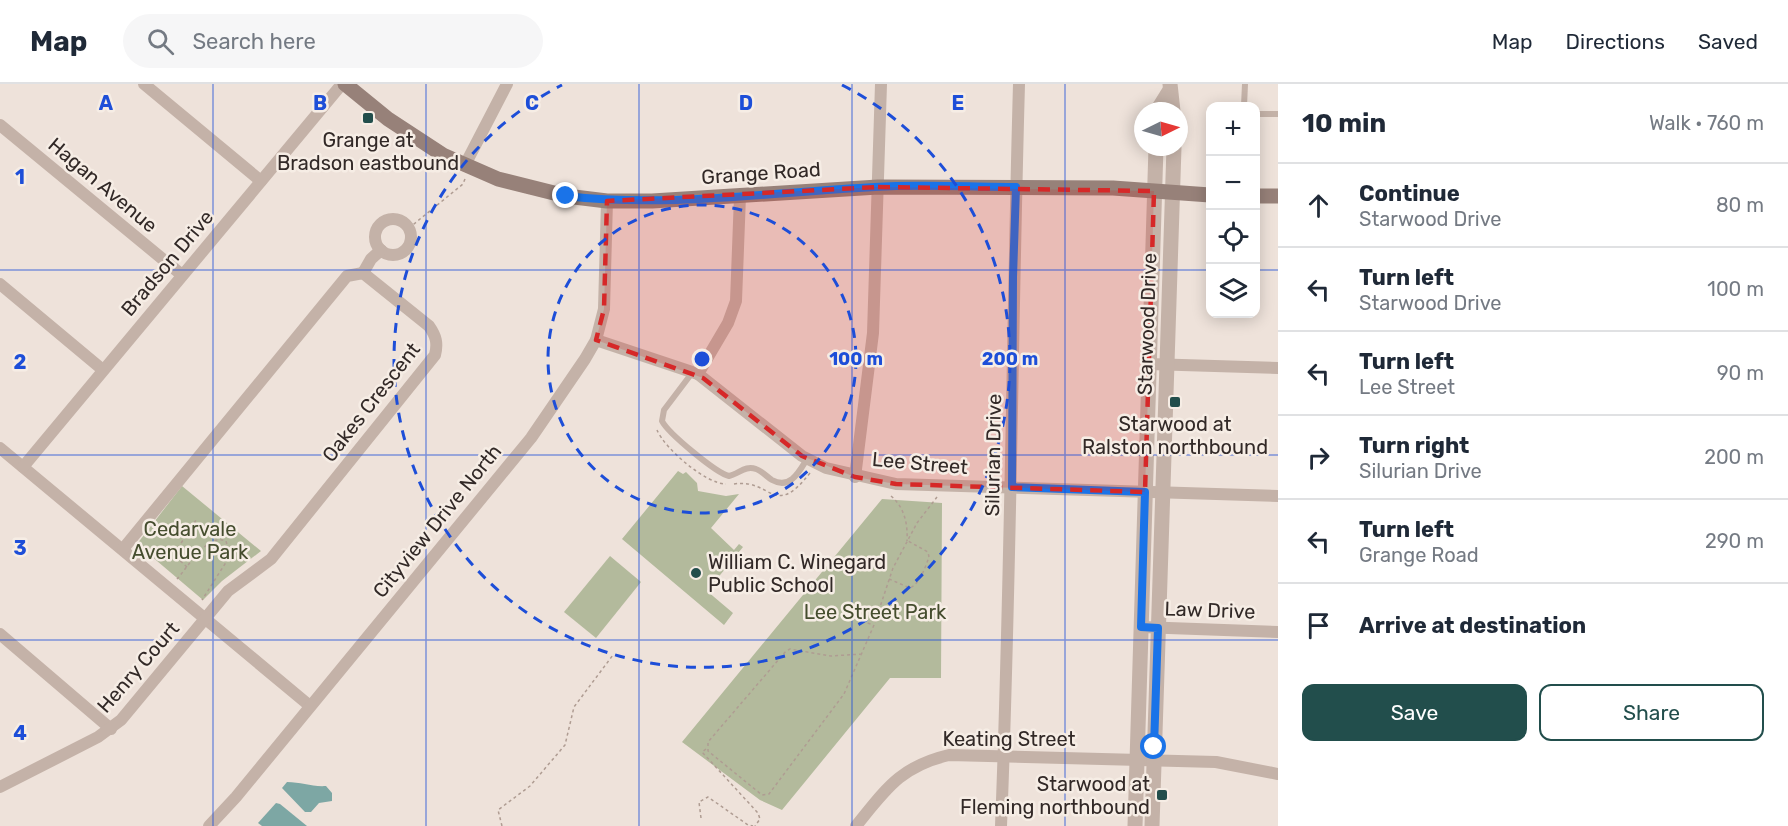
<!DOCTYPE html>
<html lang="en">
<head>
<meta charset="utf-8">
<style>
	:root { --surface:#fff; --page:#f6f6f7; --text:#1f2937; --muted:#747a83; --line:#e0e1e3; --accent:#224e4c }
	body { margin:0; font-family:Rubik,sans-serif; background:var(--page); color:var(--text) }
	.controls { position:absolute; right:18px; top:18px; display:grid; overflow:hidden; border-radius:12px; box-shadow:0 3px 15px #0003 }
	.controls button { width:54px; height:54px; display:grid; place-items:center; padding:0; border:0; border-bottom:2px solid var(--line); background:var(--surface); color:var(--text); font:30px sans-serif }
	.compass { position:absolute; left:1134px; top:18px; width:54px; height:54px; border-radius:50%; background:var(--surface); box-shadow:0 3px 15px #0003; rotate:85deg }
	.stop { position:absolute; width:18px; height:18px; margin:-14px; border:4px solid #1a73e8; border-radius:50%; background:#fff }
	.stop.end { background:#1a73e8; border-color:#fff; box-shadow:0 2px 6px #0008 }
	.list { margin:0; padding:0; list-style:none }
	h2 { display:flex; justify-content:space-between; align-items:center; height:78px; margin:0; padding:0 24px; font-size:26px }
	h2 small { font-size:20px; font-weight:400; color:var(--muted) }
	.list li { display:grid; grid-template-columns:39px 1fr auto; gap:18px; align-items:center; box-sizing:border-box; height:84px; padding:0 24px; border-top:2px solid var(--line) }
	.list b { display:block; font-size:22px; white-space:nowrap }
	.list p { margin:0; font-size:20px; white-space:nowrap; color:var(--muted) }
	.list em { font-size:20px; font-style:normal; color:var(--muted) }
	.actions { display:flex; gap:12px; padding:18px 24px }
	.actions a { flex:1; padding:14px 0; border:2px solid var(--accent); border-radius:12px; text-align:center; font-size:21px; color:var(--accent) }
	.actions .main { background:var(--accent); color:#fff }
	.icon { flex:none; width:33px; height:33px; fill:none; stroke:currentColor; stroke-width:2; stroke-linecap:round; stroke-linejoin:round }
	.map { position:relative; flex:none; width:1278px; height:742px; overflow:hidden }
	header { display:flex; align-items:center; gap:36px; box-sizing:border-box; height:84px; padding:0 30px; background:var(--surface); border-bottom:2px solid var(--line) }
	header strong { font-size:28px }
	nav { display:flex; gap:33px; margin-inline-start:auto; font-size:21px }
	.search { width:420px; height:54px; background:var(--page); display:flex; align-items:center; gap:15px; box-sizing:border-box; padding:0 21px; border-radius:33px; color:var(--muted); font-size:22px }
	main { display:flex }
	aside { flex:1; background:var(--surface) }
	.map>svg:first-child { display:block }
</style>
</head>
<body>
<header>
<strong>Map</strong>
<div class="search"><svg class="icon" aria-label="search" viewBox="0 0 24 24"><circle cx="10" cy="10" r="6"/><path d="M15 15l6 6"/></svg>Search here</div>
<nav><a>Map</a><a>Directions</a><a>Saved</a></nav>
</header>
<main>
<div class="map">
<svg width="1278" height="742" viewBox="0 0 1278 742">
	<rect width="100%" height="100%" fill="#eee2da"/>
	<!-- green -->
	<g fill="#b3ba9c">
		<path d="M 678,387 L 683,390 L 686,388 L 697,399 L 698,407 L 726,412 L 739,410 L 711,444 L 734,466 L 739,460 L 743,463 L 707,507 L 733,529 L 724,541 L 622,455 Z"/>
		<path d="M 182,402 L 261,467 L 222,497 L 203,516 L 137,460 Z"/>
		<path d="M 882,415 L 942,419 L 941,594 L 890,594 L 782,726 L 760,716 L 682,658 Z"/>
		<path d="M 610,472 L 641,498 L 596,554 L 564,528 Z"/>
	</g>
	<!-- water -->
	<g fill="#7da7a4">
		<path d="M 287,698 C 301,698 312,703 326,702 L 332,709 L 332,717 L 319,719 L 311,728 L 305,728 L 282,704 Z"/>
		<path d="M 276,719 L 280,720 L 307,742 L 262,742 L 258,739 Z"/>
	</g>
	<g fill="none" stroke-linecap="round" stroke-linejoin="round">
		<!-- path -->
		<g stroke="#af9c92" stroke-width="1.5" stroke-dasharray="3 3" stroke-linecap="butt">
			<path d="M 409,144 L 463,100 L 465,95"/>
			<path d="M 657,346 C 665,365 706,400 726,400"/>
			<path d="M 734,400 C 772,394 773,436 810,389"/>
			<path d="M 891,412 C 904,423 908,439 907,457"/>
			<path d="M 187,483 L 177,474 L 176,467 L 196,436"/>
			<path d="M 177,495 C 188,483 207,449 226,457 L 230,472 L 202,516"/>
			<path d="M 889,495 L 910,504 C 920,499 925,484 929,473 L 928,468 L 908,457"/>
			<path d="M 862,537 L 873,541"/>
			<path d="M 862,570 L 831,572 L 790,565 L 786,567 L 708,658 L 708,667 L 762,711 L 769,710 L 844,610 L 874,541 L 893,484 L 917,439 L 937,413"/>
			<path d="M 706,665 L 702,668 L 758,729 L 760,735 L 755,742"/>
			<path d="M 701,734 L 699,718 L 708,713 L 748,741 L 753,742"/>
			<path d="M 502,742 L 498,726 L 530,702 L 565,661 L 574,623 L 613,571"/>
		</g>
		<!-- service -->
		<g stroke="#c4b2a8" stroke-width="6">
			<path d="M 1244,22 L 1245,0"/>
			<path d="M 1256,30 L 1278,30"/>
			<path d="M 692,289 L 664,326 L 662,337 C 668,349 716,389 729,392 C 739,390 745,381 756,385 C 762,387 767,393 772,396 C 790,406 799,388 807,375"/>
		</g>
		<!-- minor -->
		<g stroke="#c4b2a8" stroke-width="12">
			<path d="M 144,0 L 261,97"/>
			<path d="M 0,41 L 182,191"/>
			<path d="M 465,81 L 507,0"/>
			<circle cx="393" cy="153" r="18"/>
			<path d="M 363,189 L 371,175 L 381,166"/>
			<path d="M 0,200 L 103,286"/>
			<path d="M 596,256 L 698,290 L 802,372 L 826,384 L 896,400 L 1278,412"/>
			<path d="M 1149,280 L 1278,284"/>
			<path d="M 698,290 L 728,239 L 736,217 L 740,112"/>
			<path d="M 0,364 L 310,622"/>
			<path d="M 23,383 L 342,0"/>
			<path d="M 855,393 L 873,249 L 881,0"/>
			<path d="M 1141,543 L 1278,548"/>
			<path d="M 0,550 L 111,645"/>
			<path d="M 0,703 L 98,653 L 121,636 L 228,507 L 271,475 L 435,271 C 438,259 436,252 429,242 L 363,189 L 347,192 L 123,465"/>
			<path d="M 209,742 L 236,713 L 531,354 L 585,275 L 596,256 L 604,225 L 607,117"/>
			<path d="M 856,742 C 886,705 901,682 949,671 L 1216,678 L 1278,690"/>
			<path d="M 1001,742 C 1011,495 1012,247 1019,0"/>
		</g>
		<!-- tertiary -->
		<g stroke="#c4b2a8" stroke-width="15">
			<path d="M 1170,0 L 1173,27"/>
			<path d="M 1157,27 L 1170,6"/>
			<path d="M 1135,742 L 1156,63"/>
			<path d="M 1152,742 L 1174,63"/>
		</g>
		<!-- secondary -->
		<g stroke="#978179" stroke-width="15">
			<path d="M 345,0 L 388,35 L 443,71 L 498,95 L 566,112 L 607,117 L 652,117 L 878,103 L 1113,104 L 1210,111"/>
			<path d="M 1256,112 L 1278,112"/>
		</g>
	</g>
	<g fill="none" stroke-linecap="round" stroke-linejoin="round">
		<!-- route -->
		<path stroke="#1a73e8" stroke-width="8" d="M 566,112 C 668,124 772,108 875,103 C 921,100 969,103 1016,103 L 1013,193 L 1012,403 L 1145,408 L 1141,543 L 1158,544 L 1154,663"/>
	</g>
	<!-- marked area -->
	<path fill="#d62828" fill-opacity="0.2" stroke="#d62828" stroke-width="4.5" stroke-dasharray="12 8" stroke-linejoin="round" d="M 878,103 L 1154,107 L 1145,408 L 896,400 L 855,393 L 802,372 L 703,294 L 596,256 L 604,225 L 607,117 Z"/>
	<!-- grid -->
	<path fill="none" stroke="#1d4ed8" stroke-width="1.5" stroke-opacity="0.55" d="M 213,0 L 213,742M 426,0 L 426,742M 639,0 L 639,742M 852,0 L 852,742M 1065,0 L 1065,742M 0,186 L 1210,186M 1256,186 L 1278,186M 0,371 L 1278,371M 0,556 L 1278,556"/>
	<!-- distance rings -->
	<g fill="none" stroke="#1d4ed8" stroke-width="3" stroke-dasharray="10 8">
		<circle cx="702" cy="275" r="154"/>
		<path d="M842 1A308 308 0 1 1 562 1"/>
	</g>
	<!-- markers -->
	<g fill="#224e4c" stroke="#f6ede5" stroke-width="2">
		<rect x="362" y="28" width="12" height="12" rx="3"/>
		<rect x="1169" y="312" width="12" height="12" rx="3"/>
		<circle cx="696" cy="489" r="6"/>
		<rect x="1156" y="705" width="12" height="12" rx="3"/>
	</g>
	<g text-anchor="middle" stroke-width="5" stroke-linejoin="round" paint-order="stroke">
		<!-- poi labels -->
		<g font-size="20" fill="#322927" stroke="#f6ede5">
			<text x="368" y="63">Grange at<tspan x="368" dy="23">Bradson eastbound</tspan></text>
			<text x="1175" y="347">Starwood at<tspan x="1175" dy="23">Ralston northbound</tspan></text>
			<text x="708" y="485" text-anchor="start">William C. Winegard<tspan x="708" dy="23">Public School</tspan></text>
			<text x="1150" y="707" text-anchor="end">Starwood at<tspan x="1150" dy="23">Fleming northbound</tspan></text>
		</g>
		<!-- street labels -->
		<g font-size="20" fill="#322927" stroke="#f6ede5">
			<text transform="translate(761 89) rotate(-4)" y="7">Grange Road</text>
			<text transform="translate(103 101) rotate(40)" y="7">Hagan Avenue</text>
			<text transform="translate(167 179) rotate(-50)" y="7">Bradson Drive</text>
			<text transform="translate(1147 240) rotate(-88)" y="7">Starwood Drive</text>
			<text transform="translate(371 318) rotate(-52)" y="7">Oakes Crescent</text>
			<text transform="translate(993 371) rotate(-89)" y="7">Silurian Drive</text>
			<text transform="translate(920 379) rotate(5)" y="7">Lee Street</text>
			<text transform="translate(437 437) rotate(-51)" y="7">Cityview Drive North</text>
			<text transform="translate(1210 526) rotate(2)" y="7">Law Drive</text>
			<text transform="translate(138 583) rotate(-49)" y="7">Henry Court</text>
			<text x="1009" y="662">Keating Street</text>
		</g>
		<!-- park labels -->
		<g font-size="20" fill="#454d2e" stroke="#f6ede5">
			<text x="190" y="452">Cedarvale<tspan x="190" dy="23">Avenue Park</tspan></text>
			<text x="875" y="535">Lee Street Park</text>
		</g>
	</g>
	<g font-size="20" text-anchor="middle" font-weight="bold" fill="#1d4ed8" stroke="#f6ede5" stroke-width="5" stroke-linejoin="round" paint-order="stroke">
		<text x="106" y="26">A</text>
		<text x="320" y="26">B</text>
		<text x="532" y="26">C</text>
		<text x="746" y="26">D</text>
		<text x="958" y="26">E</text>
		<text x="20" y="100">1</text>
		<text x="20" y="285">2</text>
		<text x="20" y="471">3</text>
		<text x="20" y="656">4</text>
	</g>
	<circle cx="702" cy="275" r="9" fill="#1d4ed8" stroke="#f6ede5" stroke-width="3"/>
	<g font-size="18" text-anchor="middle" font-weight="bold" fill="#1d4ed8" stroke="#f6ede5" stroke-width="5" stroke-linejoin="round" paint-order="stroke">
		<text x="856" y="281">100 m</text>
		<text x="1010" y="281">200 m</text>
	</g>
</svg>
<div class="controls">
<button>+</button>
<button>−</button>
<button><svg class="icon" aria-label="locate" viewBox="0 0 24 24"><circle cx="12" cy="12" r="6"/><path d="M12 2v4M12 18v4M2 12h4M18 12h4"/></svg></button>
<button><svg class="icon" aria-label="layers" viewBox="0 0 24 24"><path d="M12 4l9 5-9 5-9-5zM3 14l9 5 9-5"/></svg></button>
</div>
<svg class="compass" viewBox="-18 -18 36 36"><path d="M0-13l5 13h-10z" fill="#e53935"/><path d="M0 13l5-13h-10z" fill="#747a83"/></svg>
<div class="stop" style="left:1154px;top:663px"></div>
<div class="stop end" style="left:566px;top:112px"></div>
</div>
<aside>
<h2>10 min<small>Walk · 760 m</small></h2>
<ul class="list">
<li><svg class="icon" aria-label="ahead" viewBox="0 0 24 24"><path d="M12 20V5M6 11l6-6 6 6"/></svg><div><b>Continue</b><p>Starwood Drive</p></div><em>80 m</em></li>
<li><svg class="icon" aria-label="left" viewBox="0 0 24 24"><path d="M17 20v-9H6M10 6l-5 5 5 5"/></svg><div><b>Turn left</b><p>Starwood Drive</p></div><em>100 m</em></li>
<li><svg class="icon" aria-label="left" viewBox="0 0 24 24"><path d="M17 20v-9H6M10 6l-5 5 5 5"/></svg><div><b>Turn left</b><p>Lee Street</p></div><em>90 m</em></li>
<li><svg class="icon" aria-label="right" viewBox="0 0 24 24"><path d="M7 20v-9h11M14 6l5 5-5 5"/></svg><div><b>Turn right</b><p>Silurian Drive</p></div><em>200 m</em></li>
<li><svg class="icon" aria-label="left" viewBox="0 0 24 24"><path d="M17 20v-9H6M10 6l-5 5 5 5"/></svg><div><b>Turn left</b><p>Grange Road</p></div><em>290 m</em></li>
<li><svg class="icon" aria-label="arrive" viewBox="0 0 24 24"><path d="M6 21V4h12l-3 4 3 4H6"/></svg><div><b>Arrive at destination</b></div></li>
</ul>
<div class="actions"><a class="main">Save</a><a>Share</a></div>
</aside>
</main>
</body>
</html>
